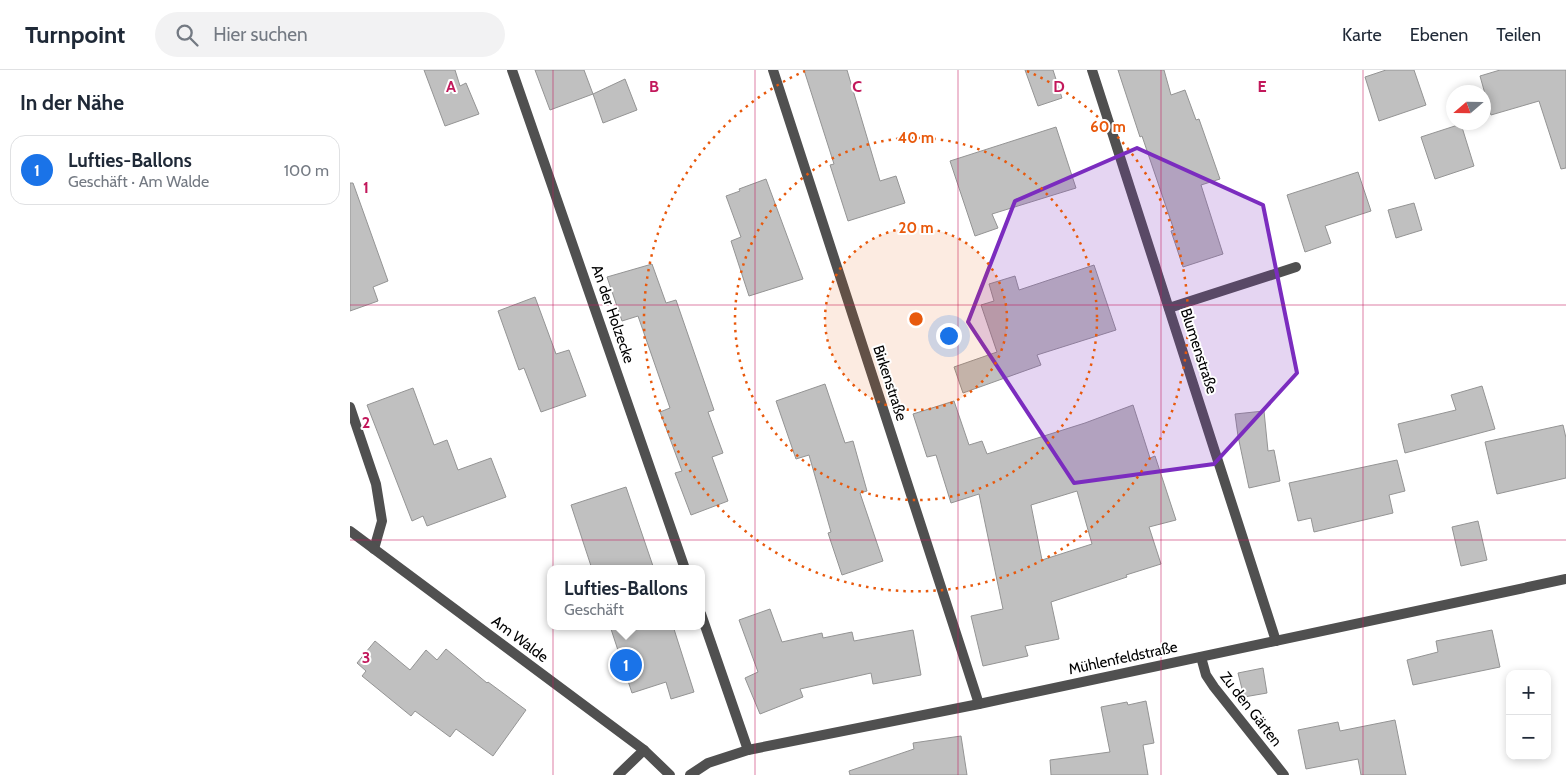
<!DOCTYPE html>
<html lang="de">
<head>
<meta charset="utf-8">
<style>
	:root { --surface:#fff; --page:#f2f2f3; --text:#1f2937; --muted:#747a83; --line:#e0e1e3; --accent:#1a73e8 }
	body { margin:0; font-family:Cabin,sans-serif; background:var(--page); color:var(--text) }
	.controls { position:absolute; right:15px; bottom:15px; display:grid; overflow:hidden; border-radius:10px; box-shadow:0 2px 8px #0003 }
	.controls button { width:45px; height:45px; display:grid; place-items:center; padding:0; border:0; border-bottom:1px solid var(--line); background:var(--surface); color:var(--text); font:25px sans-serif }
	.compass { position:absolute; left:1096px; top:15px; width:45px; height:45px; border-radius:50%; background:var(--surface); box-shadow:0 2px 8px #0003; rotate:250deg }
	.you { position:absolute; left:598px; top:265px; width:18px; height:18px; margin:-12px; border:4px solid #fff; border-radius:50%; background:#1a73e8; box-shadow:0 0 0 8px #1a73e833 }
	.badge { display:grid; place-items:center; width:32px; height:32px; border-radius:50%; background:var(--accent); color:#fff; font-size:16px; font-weight:700 }
	.pin { position:absolute; translate:-50% -50%; border:2px solid #fff; box-shadow:0 1px 5px #0006 }
	.popup { position:absolute; left:197px; top:495px; width:158px; height:65px; box-sizing:border-box; display:grid; place-content:center; border-radius:10px; background:var(--surface); filter:drop-shadow(0 1px 4px #0005); font-size:16px; white-space:nowrap; color:var(--muted) }
	.popup b { font-size:19px; color:var(--text) }
	.popup::after { content:''; position:absolute; left:50%; top:100%; margin-left:-10px; border:10px solid transparent; border-top-color:var(--surface) }
	.list { margin:0; padding:0; list-style:none }
	h2 { display:flex; justify-content:space-between; align-items:center; height:65px; margin:0; padding:0 20px; font-size:21px }
	h2 small { font-size:16px; font-weight:400; color:var(--muted) }
	.list li { display:grid; grid-template-columns:32px 1fr auto; gap:15px; align-items:center; box-sizing:border-box; height:70px; margin:0 10px 10px; padding:0 10px; border:1px solid var(--line); border-radius:15px }
	.list b { display:block; font-size:19px; white-space:nowrap }
	.list p { margin:0; font-size:16px; white-space:nowrap; color:var(--muted) }
	.list em { font-size:16px; font-style:normal; color:var(--muted) }
	.icon { flex:none; width:28px; height:28px; fill:none; stroke:currentColor; stroke-width:2; stroke-linecap:round; stroke-linejoin:round }
	.map { position:relative; flex:none; width:1216px; height:705px; overflow:hidden }
	header { display:flex; align-items:center; gap:30px; box-sizing:border-box; height:70px; padding:0 25px; background:var(--surface); border-bottom:1px solid var(--line) }
	header strong { font-size:24px }
	nav { display:flex; gap:28px; margin-inline-start:auto; font-size:18px }
	.search { width:350px; height:45px; background:var(--page); display:flex; align-items:center; gap:12px; box-sizing:border-box; padding:0 18px; border-radius:28px; color:var(--muted); font-size:19px }
	main { display:flex }
	aside { flex:1; background:var(--surface) }
	.map>svg:first-child { display:block }
</style>
</head>
<body>
<header>
<strong>Turnpoint</strong>
<div class="search"><svg class="icon" aria-label="search" viewBox="0 0 24 24"><circle cx="10" cy="10" r="6"/><path d="M15 15l6 6"/></svg>Hier suchen</div>
<nav><a>Karte</a><a>Ebenen</a><a>Teilen</a></nav>
</header>
<main>
<aside>
<h2>In der Nähe<small></small></h2>
<ul class="list">
<li><span class="badge">1</span><div><b>Lufties-Ballons</b><p>Geschäft · Am Walde</p></div><em>100 m</em></li>
</ul>
</aside>
<div class="map">
<svg width="1216" height="705" viewBox="0 0 1216 705">
	<rect width="100%" height="100%" fill="#fff"/>
	<!-- building -->
	<g fill="#c0c0c0" stroke="#949494" fill-rule="evenodd">
		<path d="M 74,0 L 105,0 L 110,16 L 116,13 L 129,44 L 95,56 Z"/>
		<path d="M 185,0 L 234,0 L 243,24 L 200,40 Z"/>
		<path d="M 454,0 L 497,0 L 530,111 L 546,106 L 555,133 L 498,151 L 480,95 L 484,94 Z"/>
		<path d="M 675,0 L 703,0 L 712,28 L 688,36 Z"/>
		<path d="M 768,0 L 814,0 L 821,25 L 835,20 L 846,50 L 849,49 L 870,109 L 851,115 L 873,184 L 833,197 L 821,161 L 824,160 L 792,66 L 790,67 Z"/>
		<path d="M 1036,0 L 1064,0 L 1076,35 L 1029,51 L 1015,7 Z"/>
		<path d="M 1150,0 L 1216,0 L 1216,98 L 1211,99 L 1189,31 L 1141,45 L 1130,6 Z"/>
		<path d="M 275,9 L 287,40 L 253,53 L 243,24 Z"/>
		<path d="M 1111,54 L 1124,96 L 1085,109 L 1071,67 Z"/>
		<path d="M 706,57 L 726,118 L 642,144 L 648,158 L 625,166 L 600,91 Z"/>
		<path d="M 1008,102 L 1021,141 L 975,156 L 981,173 L 955,182 L 937,125 Z"/>
		<path d="M 416,109 L 453,209 L 399,226 L 381,171 L 391,167 L 376,126 L 390,121 L 389,119 Z"/>
		<path d="M 0,113 L 3,113 L 38,211 L 23,217 L 28,231 L 0,241 Z"/>
		<path d="M 1064,133 L 1072,160 L 1046,168 L 1038,140 Z"/>
		<path d="M 302,194 L 316,233 L 326,230 L 364,340 L 358,342 L 373,383 L 362,387 L 378,431 L 341,445 L 325,403 L 332,401 L 310,342 L 320,338 L 288,246 L 272,251 L 257,207 Z"/>
		<path d="M 744,195 L 766,260 L 687,285 L 691,295 L 613,323 L 604,297 L 647,282 L 631,235 L 644,231 L 639,214 L 665,206 L 669,220 Z"/>
		<path d="M 185,227 L 206,284 L 219,280 L 236,326 L 191,342 L 174,298 L 169,300 L 148,241 Z"/>
		<path d="M 475,314 L 495,373 L 503,371 L 517,421 L 510,423 L 533,491 L 492,505 L 478,463 L 481,462 L 459,385 L 446,389 L 426,331 Z"/>
		<path d="M 1132,316 L 1145,359 L 1055,383 L 1048,354 L 1106,340 L 1101,325 Z"/>
		<path d="M 63,318 L 84,375 L 97,370 L 108,400 L 141,388 L 156,427 L 77,456 L 73,446 L 62,451 L 17,335 Z"/>
		<path d="M 604,331 L 619,375 L 632,371 L 637,384 L 735,353 L 783,335 L 800,388 L 805,386 L 826,450 L 799,457 L 811,494 L 776,505 L 777,507 L 701,532 L 709,569 L 675,576 L 678,586 L 633,596 L 621,546 L 653,539 L 629,424 L 601,433 L 586,385 L 577,387 L 563,344 ZM 727,421 L 742,474 L 692,490 L 681,435 Z"/>
		<path d="M 914,341 L 918,381 L 924,380 L 930,411 L 899,418 L 888,366 L 885,344 Z"/>
		<path d="M 1213,355 L 1216,368 L 1216,408 L 1147,424 L 1135,372 Z"/>
		<path d="M 1047,390 L 1055,421 L 1039,425 L 1043,443 L 964,462 L 961,448 L 948,451 L 939,413 Z"/>
		<path d="M 276,417 L 304,499 L 242,499 L 221,435 Z"/>
		<path d="M 1128,451 L 1137,490 L 1111,496 L 1102,457 Z"/>
		<path d="M 420,539 L 432,572 L 472,563 L 473,568 L 502,562 L 504,571 L 563,560 L 571,605 L 523,614 L 521,603 L 450,619 L 453,627 L 410,644 L 395,608 L 408,602 L 389,550 Z"/>
		<path d="M 260,556 L 323,556 L 344,622 L 321,629 L 316,612 L 282,623 Z"/>
		<path d="M 1142,560 L 1150,597 L 1063,615 L 1057,590 L 1088,582 L 1086,571 Z"/>
		<path d="M 25,571 L 60,600 L 76,580 L 87,590 L 96,579 L 137,613 L 138,612 L 176,640 L 143,686 L 106,659 L 100,667 L 65,641 L 61,646 L 12,606 L 16,601 L 7,593 Z"/>
		<path d="M 913,598 L 917,623 L 894,627 L 888,603 Z"/>
		<path d="M 796,631 L 804,673 L 793,675 L 798,705 L 701,705 L 700,690 L 760,682 L 751,637 L 777,632 L 778,635 Z"/>
		<path d="M 1045,650 L 1056,705 L 1011,705 L 1008,689 L 956,699 L 948,660 L 988,652 L 990,661 Z"/>
		<path d="M 611,666 L 617,705 L 500,705 L 499,701 L 564,679 L 563,673 Z"/>
	</g>
	<g fill="none" stroke-linecap="round" stroke-linejoin="round">
		<!-- lane -->
		<path stroke="#505050" stroke-width="10" d="M 819,238 L 946,197"/>
		<!-- street -->
		<g stroke="#505050" stroke-width="10">
			<path d="M 162,0 L 335,499"/>
			<path d="M 423,0 L 629,634"/>
			<path d="M 742,0 L 926,571"/>
			<path d="M 0,337 L 26,414 L 32,451 L 24,479"/>
			<path d="M 0,461 L 294,680 L 320,705"/>
			<path d="M 351,544 L 398,680"/>
			<path d="M 851,587 L 856,605 L 864,617 L 934,705"/>
			<path d="M 268,705 L 294,680"/>
			<path d="M 340,705 L 358,693 L 398,680 L 629,634 L 1216,509"/>
		</g>
	</g>
	<!-- marked area -->
	<path fill="#7b2cbf" fill-opacity="0.2" stroke="#7b2cbf" stroke-width="4" stroke-linejoin="round" d="M 787,78 L 913,135 L 947,303 L 864,394 L 724,413 L 618,252 L 665,131 Z"/>
	<!-- grid -->
	<path fill="none" stroke="#c2185b" stroke-width="1" stroke-opacity="0.55" d="M 203,0 L 203,705M 405,0 L 405,705M 608,0 L 608,705M 811,0 L 811,705M 1013,0 L 1013,705M 0,235 L 1216,235M 0,470 L 1216,470"/>
	<!-- distance rings -->
	<circle cx="566" cy="249" r="91" fill="#e8590c" fill-opacity=".12"/>
	<g fill="none" stroke="#e8590c" stroke-width="2.5" stroke-dasharray="2.5 5">
		<circle cx="566" cy="249" r="91"/>
		<circle cx="566" cy="249" r="181"/>
		<path d="M677 1A272 272 0 1 1 455 1"/>
	</g>
	<g text-anchor="middle" stroke-width="4" stroke-linejoin="round" paint-order="stroke">
		<!-- street labels -->
		<g font-size="15" fill="#000" stroke="#fff">
			<text transform="translate(263 244) rotate(71)" y="5">An der Holzecke</text>
			<text transform="translate(849 281) rotate(72)" y="5">Blumenstraße</text>
			<text transform="translate(540 313) rotate(72)" y="5">Birkenstraße</text>
			<text transform="translate(170 569) rotate(37)" y="5">Am Walde</text>
			<text transform="translate(773 588) rotate(-12)" y="5">Mühlenfeldstraße</text>
			<text transform="translate(901 639) rotate(52)" y="5">Zu den Gärten</text>
		</g>
	</g>
	<g font-size="16" text-anchor="middle" font-weight="bold" fill="#c2185b" stroke="#fff" stroke-width="4" stroke-linejoin="round" paint-order="stroke">
		<text x="101" y="22">A</text>
		<text x="304" y="22">B</text>
		<text x="507" y="22">C</text>
		<text x="709" y="22">D</text>
		<text x="912" y="22">E</text>
		<text x="16" y="123">1</text>
		<text x="16" y="358">2</text>
		<text x="16" y="593">3</text>
	</g>
	<circle cx="566" cy="249" r="8" fill="#e8590c" stroke="#fff" stroke-width="2.5"/>
	<g font-size="15" text-anchor="middle" font-weight="bold" fill="#e8590c" stroke="#fff" stroke-width="4" stroke-linejoin="round" paint-order="stroke">
		<text x="758" y="62">60 m</text>
		<text x="566" y="73">40 m</text>
		<text x="566" y="163">20 m</text>
	</g>
</svg>
<div class="controls">
<button>+</button>
<button>−</button>
</div>
<svg class="compass" viewBox="-18 -18 36 36"><path d="M0-13l5 13h-10z" fill="#e53935"/><path d="M0 13l5-13h-10z" fill="#747a83"/></svg>
<div class="you"></div>
<div class="pin badge" style="left:276px;top:595px">1</div>
<div class="popup"><b>Lufties-Ballons</b>Geschäft</div>
</div>
</main>
</body>
</html>
